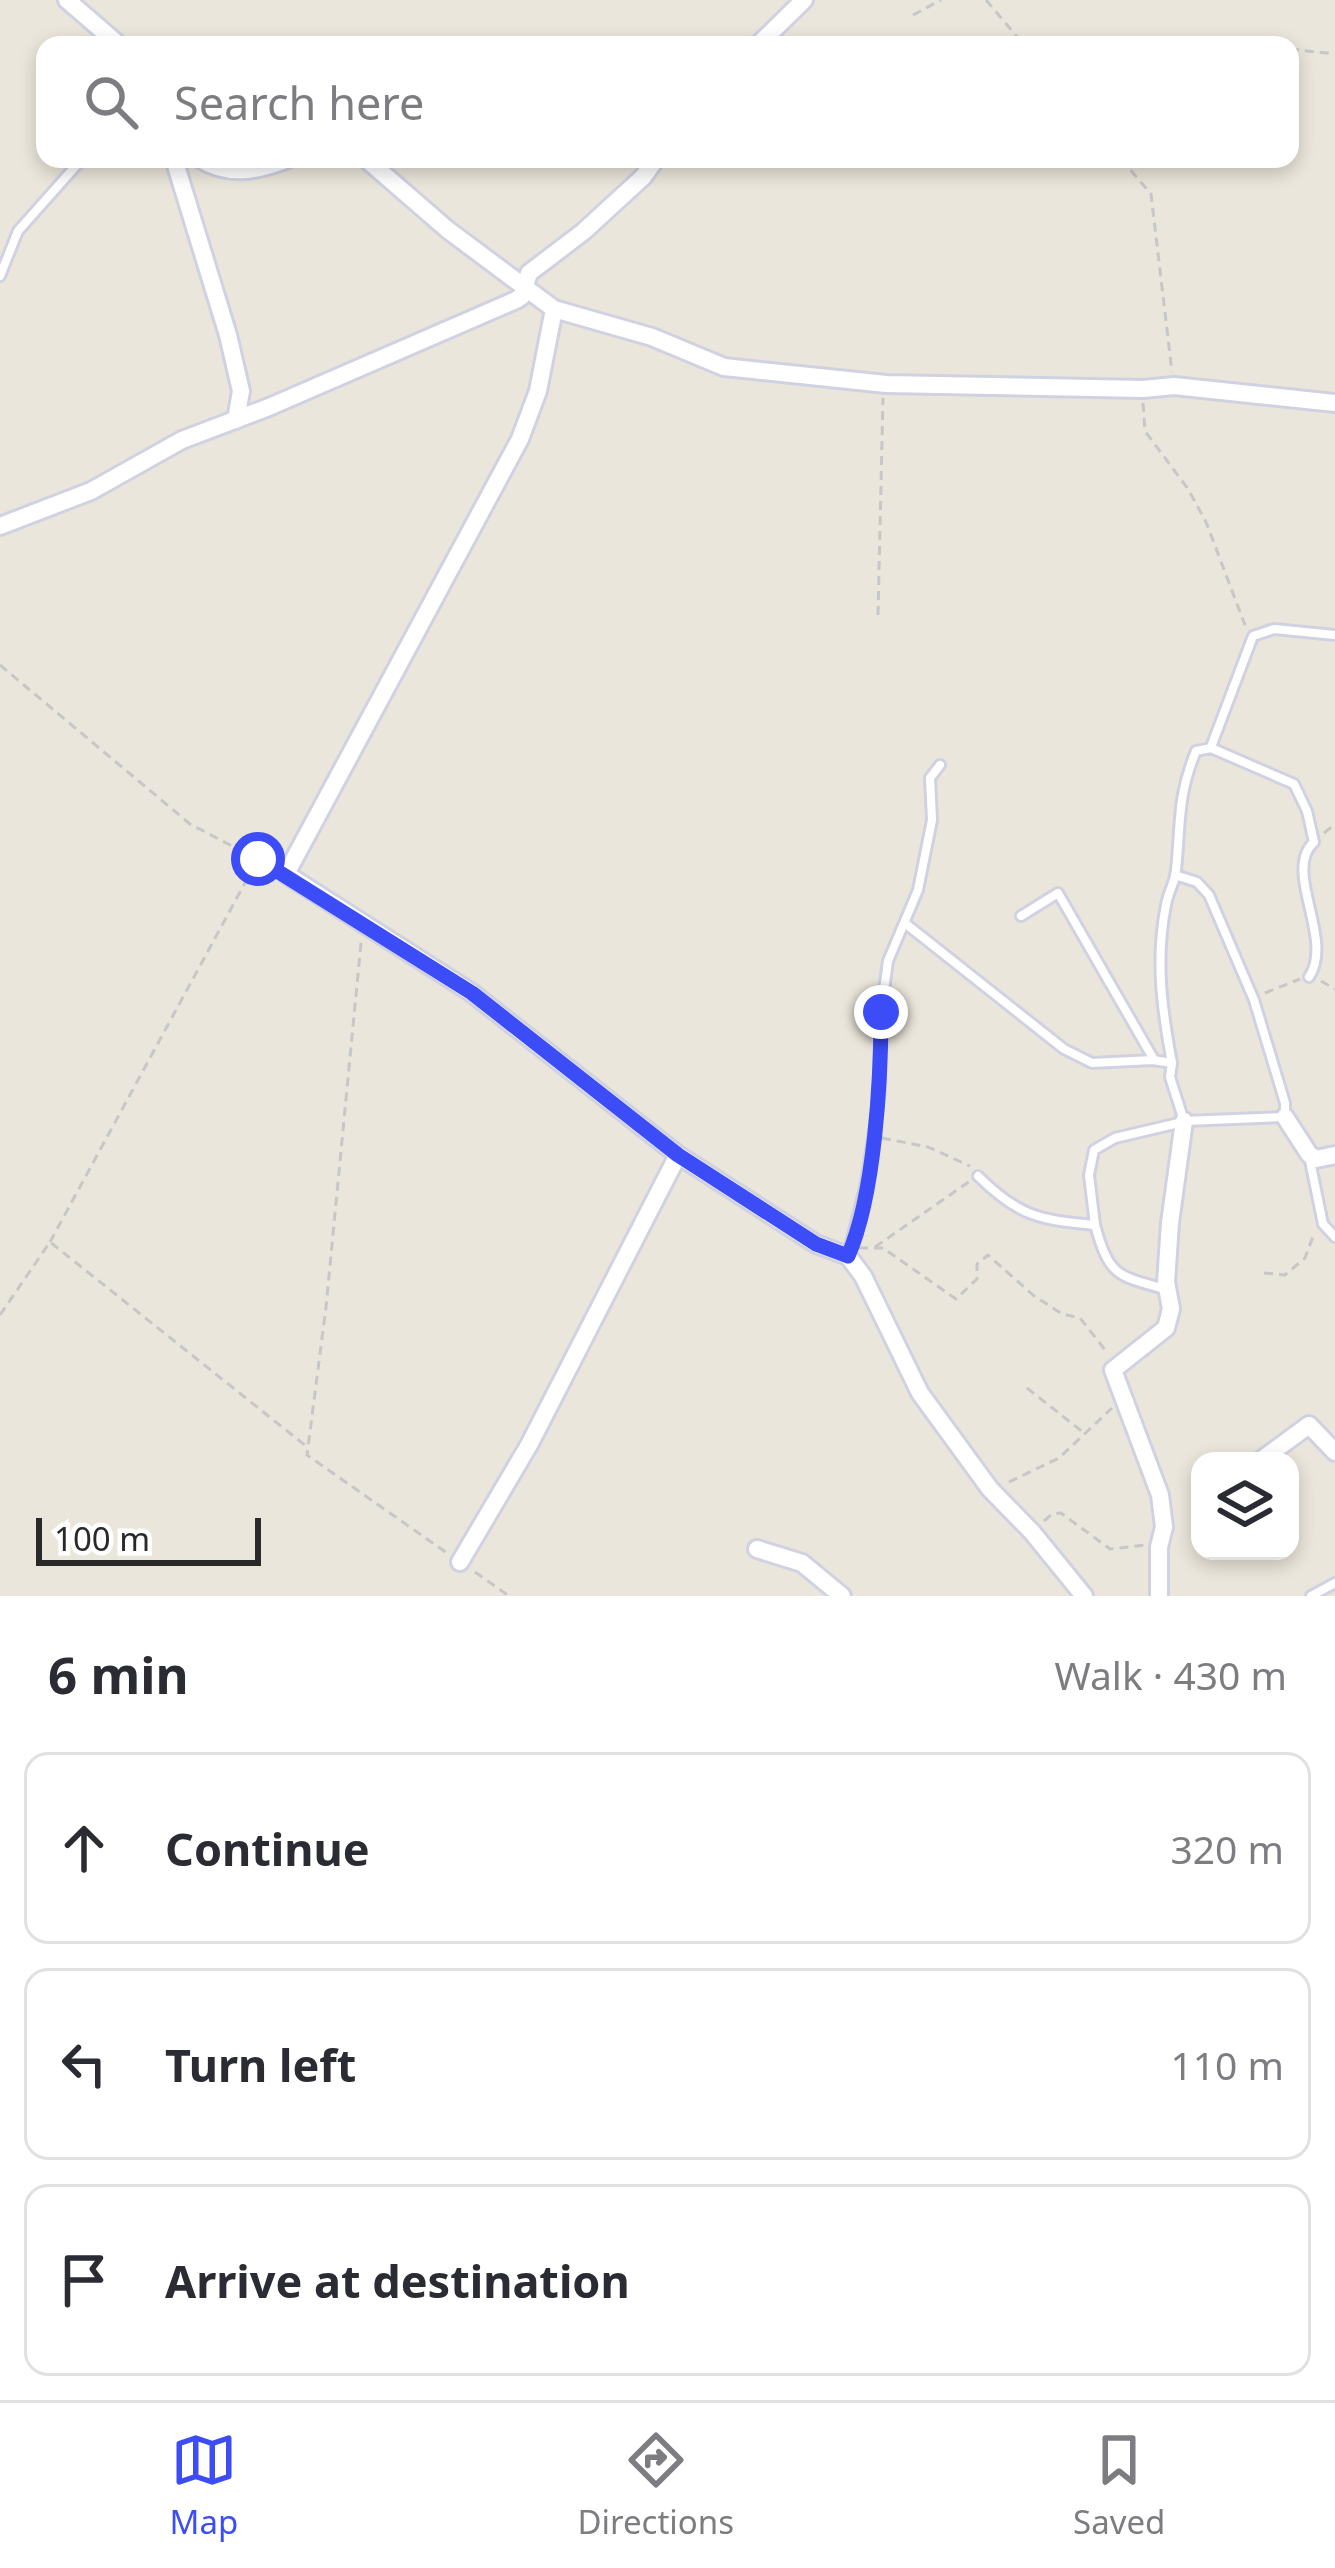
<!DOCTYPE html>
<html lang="en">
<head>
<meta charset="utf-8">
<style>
	:root { --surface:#fff; --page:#f7f7f7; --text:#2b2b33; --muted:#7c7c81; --line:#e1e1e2; --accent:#3c4cf7 }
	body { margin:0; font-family:"Noto Sans",sans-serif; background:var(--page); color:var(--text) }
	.controls { position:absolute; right:36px; bottom:36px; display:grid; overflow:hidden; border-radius:24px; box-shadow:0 6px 18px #0003 }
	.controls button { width:108px; height:108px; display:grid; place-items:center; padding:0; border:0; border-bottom:3px solid var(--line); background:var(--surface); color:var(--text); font:60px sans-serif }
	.scale { position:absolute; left:36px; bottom:30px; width:225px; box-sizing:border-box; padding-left:12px; border:6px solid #292929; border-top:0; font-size:33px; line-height:42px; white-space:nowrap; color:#292929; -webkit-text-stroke:9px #fff; paint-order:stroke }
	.stop { position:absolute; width:36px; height:36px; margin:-27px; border:9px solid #3c4cf7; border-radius:50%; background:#fff }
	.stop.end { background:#3c4cf7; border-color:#fff; box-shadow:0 3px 12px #0008 }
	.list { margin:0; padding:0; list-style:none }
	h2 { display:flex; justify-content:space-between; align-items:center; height:156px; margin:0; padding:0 48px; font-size:51px }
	h2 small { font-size:39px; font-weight:400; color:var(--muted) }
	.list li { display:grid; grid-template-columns:78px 1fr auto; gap:36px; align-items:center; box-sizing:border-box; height:192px; margin:0 24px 24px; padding:0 24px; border:3px solid var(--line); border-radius:24px }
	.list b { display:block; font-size:45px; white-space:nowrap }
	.list em { font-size:39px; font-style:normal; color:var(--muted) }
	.icon { flex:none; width:66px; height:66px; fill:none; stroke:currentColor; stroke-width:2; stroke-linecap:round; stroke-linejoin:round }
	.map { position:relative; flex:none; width:1335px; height:1596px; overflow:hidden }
	.search { position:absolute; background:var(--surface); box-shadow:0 6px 18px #0003; left:36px; right:36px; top:36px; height:132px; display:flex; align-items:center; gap:30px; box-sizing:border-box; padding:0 42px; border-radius:24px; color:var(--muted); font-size:45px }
	.sheet { height:804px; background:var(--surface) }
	nav { display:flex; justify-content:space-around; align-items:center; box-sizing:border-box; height:168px; border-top:3px solid var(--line); background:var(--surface); font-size:33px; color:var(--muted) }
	nav a { display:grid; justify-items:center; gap:6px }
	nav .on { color:var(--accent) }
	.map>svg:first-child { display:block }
</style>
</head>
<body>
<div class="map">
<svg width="1335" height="1596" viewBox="0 0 1335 1596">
	<rect width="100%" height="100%" fill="#ebe6db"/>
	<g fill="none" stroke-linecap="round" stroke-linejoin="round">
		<defs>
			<g id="lane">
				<path d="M 0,276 L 18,231 L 82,159"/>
				<path d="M 1211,747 L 1253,636 L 1274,629 L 1335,635"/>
				<path d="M 1021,916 L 1058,893 L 1153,1058"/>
				<path d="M 906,924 L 1064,1049 L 1092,1063 L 1153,1060 L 1172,1063 L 1170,1077 L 1184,1121 L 1285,1117 L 1285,1103 L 1254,1000 L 1209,895 L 1197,882 L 1175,875"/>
				<path d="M 1172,1063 C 1162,1010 1155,959 1166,905 C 1168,892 1175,883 1176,870 C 1181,822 1177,797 1196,751 L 1211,748 L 1294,784 L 1307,811 L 1314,842 C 1282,871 1335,939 1309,977"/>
				<path d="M 1309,1156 L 1323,1224 L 1335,1237"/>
				<path d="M 978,1176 C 1018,1216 1039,1220 1095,1225 L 1089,1175 L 1094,1150 L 1115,1138 L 1183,1122"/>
				<path d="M 1095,1225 C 1109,1275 1116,1276 1165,1289"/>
				<path d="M 848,1255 L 866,1183 L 880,1091 L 881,1012 L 888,961 L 918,890 L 932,820 L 930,778 L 940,765"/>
				<path d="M 1311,1596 L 1335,1583"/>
			</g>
			<g id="street">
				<path d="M 67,0 L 119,45"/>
				<path d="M 758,45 L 804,0"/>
				<path d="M 174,159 L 228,335 L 241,391 L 236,420"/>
				<path d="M 200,159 C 229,177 257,171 288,159"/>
				<path d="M 366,159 L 448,230 L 554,309 L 652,337 L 724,367 L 886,384 L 1143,389 L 1174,386 L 1335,403"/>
				<path d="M 554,309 L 538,391 L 520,439 L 286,874 L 472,993 L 678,1155 L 816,1244 L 848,1256 L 863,1276 L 920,1393 L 990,1489 L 1032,1532 L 1084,1596"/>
				<path d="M 0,526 L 91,491 L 182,440 L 269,407 L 516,300 L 522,296 L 529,273 L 583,232 L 643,177 L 656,159"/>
				<path d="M 1285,1117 L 1309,1154 L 1316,1159 L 1335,1155"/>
				<path d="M 1260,1461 L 1309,1425 L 1335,1452"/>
				<path d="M 757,1549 L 802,1563 L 842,1596"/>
				<path d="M 460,1562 L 529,1445 L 678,1155"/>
				<path d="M 1159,1596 L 1159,1547 L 1164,1527 L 1160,1495 L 1113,1370 L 1166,1328 L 1171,1309 L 1166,1282 L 1170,1223 L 1184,1121"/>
			</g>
		</defs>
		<!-- lane casing -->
		<use href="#lane" stroke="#d0d2e2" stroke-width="14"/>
		<!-- street casing -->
		<use href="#street" stroke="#d0d2e2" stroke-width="22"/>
		<!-- path -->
		<g stroke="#c7c7c7" stroke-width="3" stroke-dasharray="9 6" stroke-linecap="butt">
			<path d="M 986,0 L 1024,45"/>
			<path d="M 913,15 L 941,0"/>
			<path d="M 1290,49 L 1335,54"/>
			<path d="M 1121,159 L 1151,194 L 1172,372"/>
			<path d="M 1143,403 L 1145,431 L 1188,489 L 1206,522 L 1245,625"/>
			<path d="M 878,615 L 883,398"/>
			<path d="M 0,665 L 190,824 L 272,867"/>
			<path d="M 1324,833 L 1335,824"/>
			<path d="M 361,943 L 326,1307 L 307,1455 L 447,1553"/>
			<path d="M 1321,981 L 1335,989"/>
			<path d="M 1265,993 L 1300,979"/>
			<path d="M 882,1138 L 928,1147 L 970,1166"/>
			<path d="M 50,1242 L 258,859"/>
			<path d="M 875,1247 L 970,1181"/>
			<path d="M 859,1248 L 883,1248 L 956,1299 L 977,1279 L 977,1264 L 988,1255 L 1033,1295 L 1062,1314 L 1080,1318 L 1106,1351"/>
			<path d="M 1264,1273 L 1285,1275 L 1305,1258 L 1314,1234"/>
			<path d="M 0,1315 L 50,1242 L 306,1446"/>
			<path d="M 1027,1388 L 1084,1433"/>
			<path d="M 1009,1482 L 1059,1458 L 1112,1408"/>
			<path d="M 1044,1521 L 1052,1514 L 1061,1513 L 1110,1549 L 1146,1545"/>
			<path d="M 475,1572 L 509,1596"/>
		</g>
		<!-- lane -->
		<use href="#lane" stroke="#fff" stroke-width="8"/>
		<!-- street -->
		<use href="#street" stroke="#fff" stroke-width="16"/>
	</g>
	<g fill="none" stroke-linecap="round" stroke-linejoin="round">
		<!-- route -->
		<path stroke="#3c4cf7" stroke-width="15" d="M 258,859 L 472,993 L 678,1155 L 816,1244 L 848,1256 C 875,1195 881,1079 881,1012"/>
	</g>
</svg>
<div class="controls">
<button><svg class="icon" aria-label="layers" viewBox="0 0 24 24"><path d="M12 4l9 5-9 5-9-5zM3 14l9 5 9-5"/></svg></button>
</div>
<div class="scale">100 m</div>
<div class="stop" style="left:258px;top:859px"></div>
<div class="stop end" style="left:881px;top:1012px"></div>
<div class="search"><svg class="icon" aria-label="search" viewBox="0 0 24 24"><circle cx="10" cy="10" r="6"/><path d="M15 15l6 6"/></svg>Search here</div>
</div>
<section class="sheet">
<h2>6 min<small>Walk · 430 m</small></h2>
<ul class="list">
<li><svg class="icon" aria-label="ahead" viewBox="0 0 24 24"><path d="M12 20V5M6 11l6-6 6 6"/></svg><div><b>Continue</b></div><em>320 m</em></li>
<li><svg class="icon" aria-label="left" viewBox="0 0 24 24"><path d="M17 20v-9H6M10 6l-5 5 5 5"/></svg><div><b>Turn left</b></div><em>110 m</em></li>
<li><svg class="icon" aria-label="arrive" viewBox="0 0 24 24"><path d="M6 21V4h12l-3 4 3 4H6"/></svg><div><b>Arrive at destination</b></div></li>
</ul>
</section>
<nav>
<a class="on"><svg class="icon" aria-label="map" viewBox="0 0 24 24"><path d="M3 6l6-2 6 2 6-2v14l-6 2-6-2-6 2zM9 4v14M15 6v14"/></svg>Map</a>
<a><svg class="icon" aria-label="directions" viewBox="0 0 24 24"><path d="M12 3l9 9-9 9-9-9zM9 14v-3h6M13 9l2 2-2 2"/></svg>Directions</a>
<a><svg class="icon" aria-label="saved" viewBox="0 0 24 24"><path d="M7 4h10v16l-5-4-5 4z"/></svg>Saved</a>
</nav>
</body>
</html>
